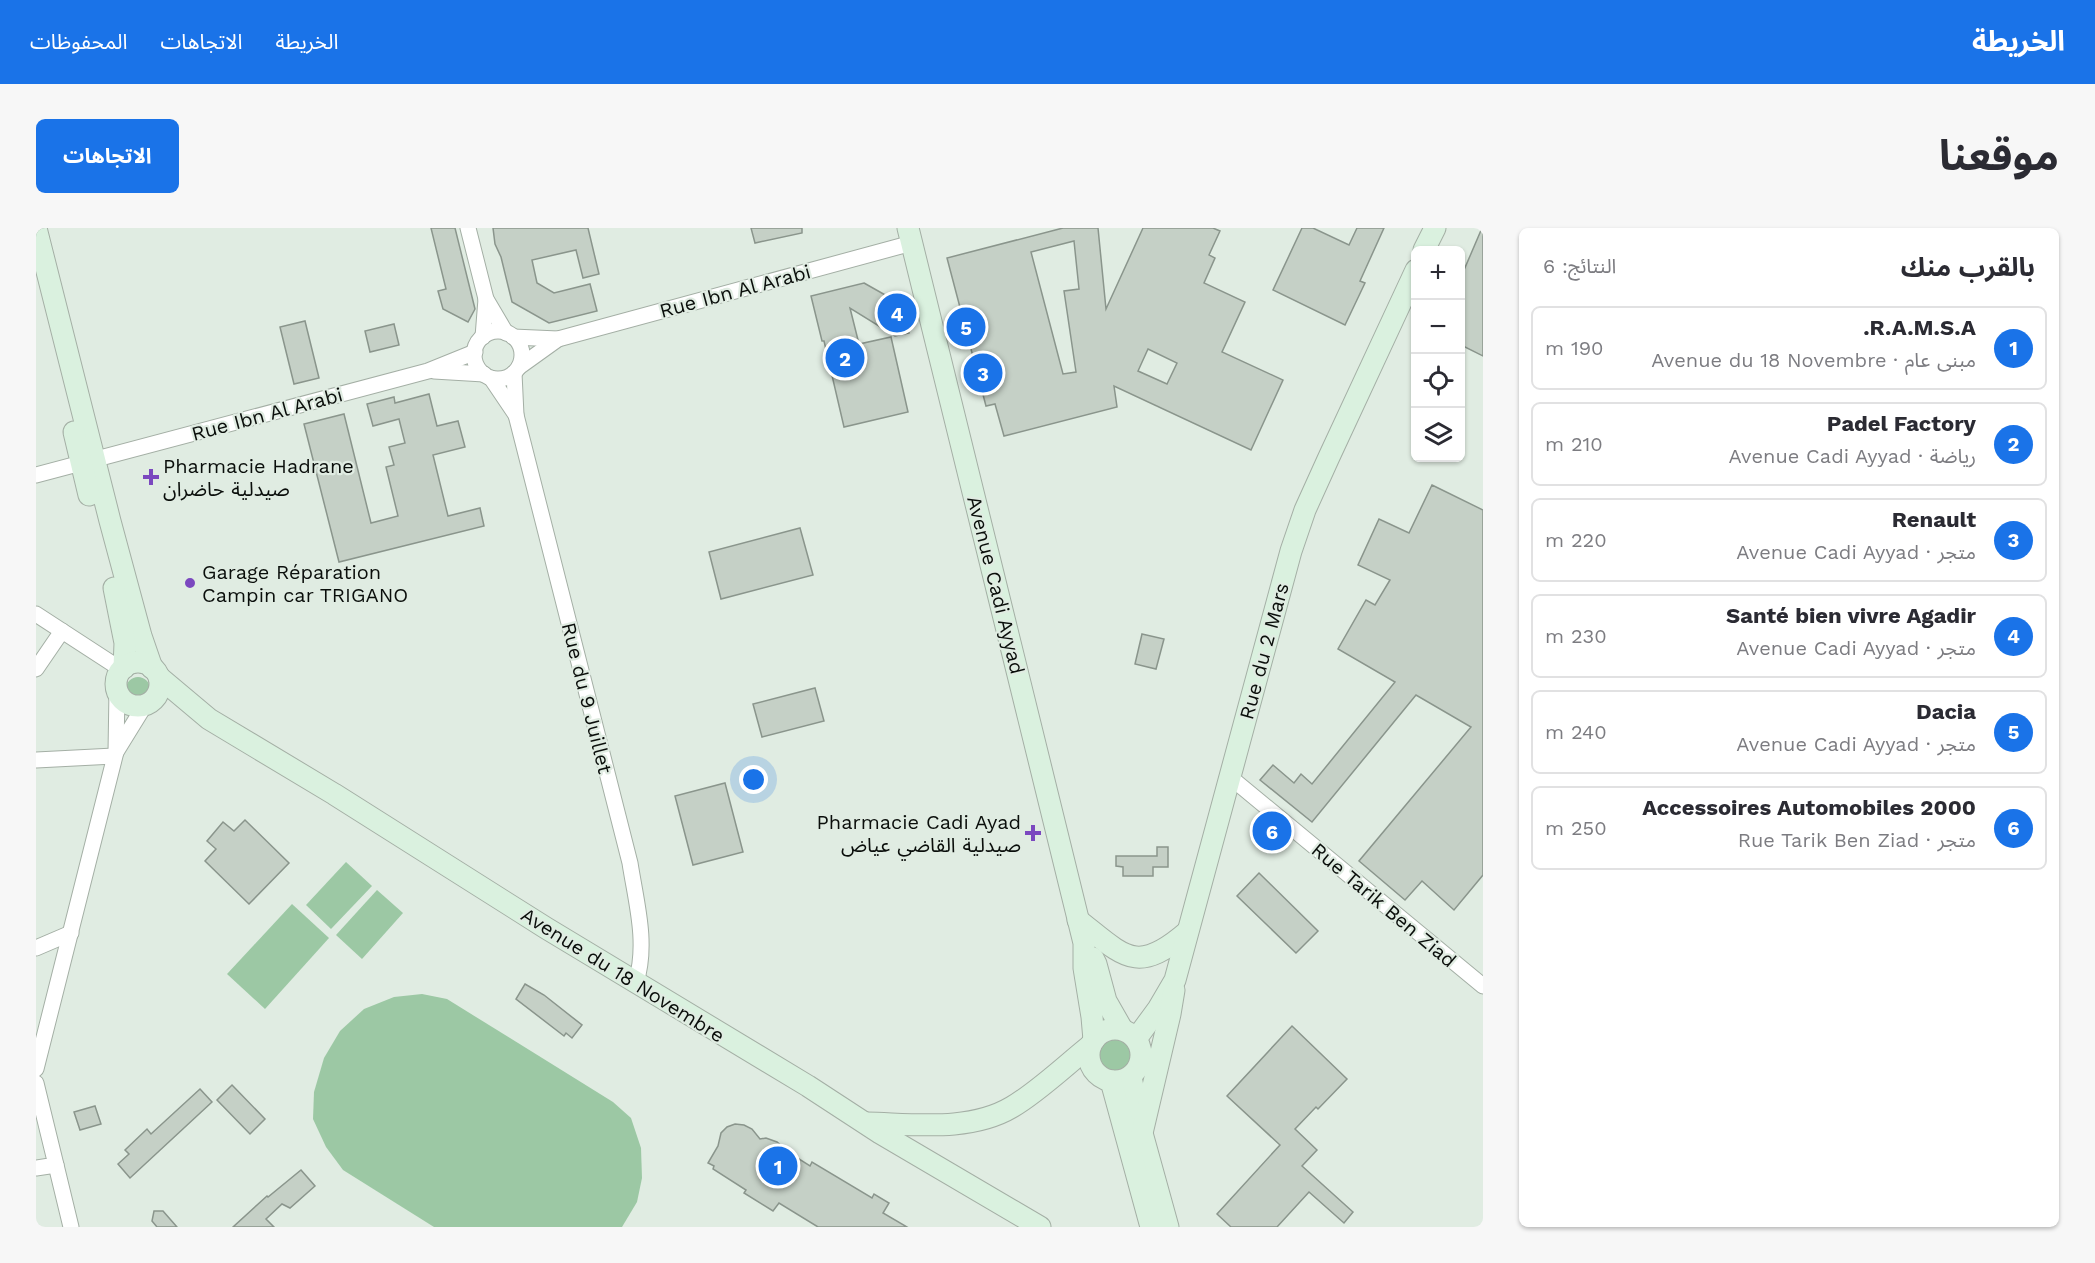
<!DOCTYPE html>
<html lang="ar">
<head>
<meta charset="utf-8">
<style>
	:root { --surface:#fff; --page:#f7f7f7; --text:#2b2b33; --muted:#7c7c81; --line:#e1e1e2; --accent:#1a73e8 }
	body { margin:0; font-family:"Work Sans","Noto Sans Arabic",sans-serif; background:var(--page); color:var(--text); direction:rtl }
	.controls { position:absolute; right:18px; top:18px; display:grid; overflow:hidden; border-radius:9px; box-shadow:0 2px 4px #0004 }
	.controls button { width:54px; height:54px; display:grid; place-items:center; padding:0; border:0; border-bottom:2px solid var(--line); background:var(--surface); color:var(--text); font:30px sans-serif }
	.you { position:absolute; left:718px; top:552px; width:21px; height:21px; margin:-15px; border:4px solid #fff; border-radius:50%; background:#1a73e8; box-shadow:0 0 0 9px #1a73e833 }
	.badge { display:grid; place-items:center; width:39px; height:39px; border-radius:50%; background:var(--accent); color:#fff; font-size:20px; font-weight:700 }
	.pin { position:absolute; translate:-50% -50%; border:3px solid #fff; box-shadow:0 2px 6px #0006 }
	.list { margin:0; padding:0; list-style:none }
	h2 { display:flex; justify-content:space-between; align-items:center; height:78px; margin:0; padding:0 24px; font-size:26px }
	h2 small { font-size:20px; font-weight:400; color:var(--muted) }
	.list li { display:grid; grid-template-columns:39px 1fr auto; gap:18px; align-items:center; box-sizing:border-box; height:84px; margin:0 12px 12px; padding:0 12px; border:2px solid var(--line); border-radius:9px }
	.list b { display:block; font-size:22px; white-space:nowrap }
	.list p { margin:0; font-size:20px; white-space:nowrap; color:var(--muted) }
	.list em { font-size:20px; font-style:normal; color:var(--muted) }
	.icon { flex:none; width:33px; height:33px; fill:none; stroke:currentColor; stroke-width:2; stroke-linecap:round; stroke-linejoin:round }
	.map { position:relative; flex:none; width:1447px; height:999px; overflow:hidden; direction:ltr; border-radius:9px }
	header { display:flex; align-items:center; gap:36px; box-sizing:border-box; height:84px; padding:0 30px; background:var(--accent); color:#fff }
	header strong { font-size:28px }
	nav { display:flex; gap:33px; margin-inline-start:auto; font-size:21px }
	.intro { display:flex; align-items:center; justify-content:space-between; box-sizing:border-box; height:144px; padding:0 36px }
	h1 { margin:0; font-size:42px }
	.button { padding:15px 27px; border-radius:9px; background:var(--accent); color:#fff; font-size:21px; font-weight:700 }
	main { display:flex; gap:36px; padding:0 36px }
	aside { flex:1; background:var(--surface); border-radius:9px; box-shadow:0 2px 4px #0004 }
	.map>svg:first-child { display:block }
</style>
</head>
<body>
<header>
<strong>الخريطة</strong>
<nav><a>الخريطة</a><a>الاتجاهات</a><a>المحفوظات</a></nav>
</header>
<div class="intro"><h1>موقعنا</h1><a class="button">الاتجاهات</a></div>
<main>
<aside>
<h2>بالقرب منك<small>النتائج: 6</small></h2>
<ul class="list">
<li><span class="badge">1</span><div><b>R.A.M.S.A.</b><p>مبنى عام · Avenue du 18 Novembre</p></div><em>190 m</em></li>
<li><span class="badge">2</span><div><b>Padel Factory</b><p>رياضة · Avenue Cadi Ayyad</p></div><em>210 m</em></li>
<li><span class="badge">3</span><div><b>Renault</b><p>متجر · Avenue Cadi Ayyad</p></div><em>220 m</em></li>
<li><span class="badge">4</span><div><b>Santé bien vivre Agadir</b><p>متجر · Avenue Cadi Ayyad</p></div><em>230 m</em></li>
<li><span class="badge">5</span><div><b>Dacia</b><p>متجر · Avenue Cadi Ayyad</p></div><em>240 m</em></li>
<li><span class="badge">6</span><div><b>Accessoires Automobiles 2000</b><p>متجر · Rue Tarik Ben Ziad</p></div><em>250 m</em></li>
</ul>
</aside>
<div class="map">
<svg width="1447" height="999" viewBox="0 0 1447 999">
	<rect width="100%" height="100%" fill="#e0ece2"/>
	<!-- green -->
	<g fill="#9cc8a4">
		<circle cx="102" cy="461" r="12"/>
		<path d="M 310,634 L 336,658 L 295,701 L 270,677 Z"/>
		<path d="M 341,662 L 367,685 L 326,731 L 300,707 Z"/>
		<path d="M 256,676 L 293,710 L 229,781 L 191,746 Z"/>
		<path d="M 386,766 L 411,771 L 577,874 L 595,890 L 605,920 L 606,950 L 601,974 L 586,999 L 398,999 L 307,942 L 290,919 L 277,891 L 278,864 L 288,830 L 304,803 L 328,781 L 358,769 Z"/>
		<circle cx="1078" cy="826" r="22"/>
	</g>
	<!-- building -->
	<g fill="#c5d0c6" stroke="#8a958c" stroke-width="1.5" fill-rule="evenodd">
		<path d="M 395,0 L 419,0 L 439,81 L 432,94 L 407,81 L 402,63 L 410,61 Z"/>
		<path d="M 457,0 L 552,0 L 563,46 L 547,50 L 540,22 L 496,32 L 501,55 L 518,65 L 554,56 L 561,83 L 513,95 L 476,74 L 465,29 L 459,16 Z"/>
		<path d="M 715,0 L 766,0 L 766,5 L 719,15 Z"/>
		<path d="M 1027,0 L 1062,0 L 1070,81 L 1107,0 L 1177,0 L 1184,3 L 1173,27 L 1179,30 L 1168,55 L 1209,74 L 1186,124 L 1247,152 L 1215,222 L 1078,158 L 1081,179 L 968,208 L 959,176 L 950,178 L 911,30 ZM 1038,13 L 1043,61 L 1028,63 L 1040,144 L 1027,146 L 995,24 ZM 1112,121 L 1141,135 L 1131,156 L 1102,143 Z"/>
		<path d="M 1266,0 L 1277,0 L 1313,17 L 1321,0 L 1348,0 L 1324,53 L 1329,55 L 1309,97 L 1237,62 Z"/>
		<path d="M 1446,0 L 1447,0 L 1447,128 L 1425,117 L 1425,49 Z"/>
		<path d="M 828,55 L 867,77 L 873,105 L 859,108 L 814,80 L 823,116 L 855,109 L 872,184 L 808,199 L 788,113 L 786,113 L 775,68 Z"/>
		<path d="M 269,93 L 283,150 L 258,156 L 244,99 Z"/>
		<path d="M 358,96 L 363,117 L 334,124 L 329,103 Z"/>
		<path d="M 393,166 L 401,198 L 422,193 L 429,219 L 397,227 L 412,288 L 444,280 L 448,298 L 303,334 L 268,196 L 308,186 L 335,295 L 362,288 L 350,239 L 358,237 L 353,219 L 369,215 L 363,191 L 337,198 L 331,176 L 358,169 L 359,175 Z"/>
		<path d="M 1396,257 L 1447,282 L 1447,647 L 1418,682 L 1386,653 L 1369,672 L 1323,633 L 1435,499 L 1380,467 L 1276,594 L 1224,552 L 1237,537 L 1258,555 L 1265,546 L 1276,556 L 1359,454 L 1302,421 L 1330,372 L 1339,377 L 1354,352 L 1322,337 L 1343,291 L 1373,305 Z"/>
		<path d="M 764,300 L 777,347 L 685,371 L 673,324 Z"/>
		<path d="M 1106,406 L 1128,411 L 1120,441 L 1099,436 Z"/>
		<path d="M 779,460 L 788,493 L 726,509 L 717,476 Z"/>
		<path d="M 689,555 L 707,624 L 657,637 L 639,568 Z"/>
		<path d="M 209,592 L 253,635 L 213,676 L 169,633 L 180,621 L 171,613 L 187,594 L 198,603 Z"/>
		<path d="M 1121,619 L 1132,619 L 1132,639 L 1117,639 L 1117,648 L 1087,648 L 1087,639 L 1080,638 L 1080,628 L 1121,628 Z"/>
		<path d="M 1223,645 L 1282,703 L 1260,725 L 1201,668 Z"/>
		<path d="M 489,756 L 508,767 L 546,797 L 536,810 L 530,805 L 528,808 L 480,771 Z"/>
		<path d="M 1256,798 L 1311,851 L 1282,881 L 1280,879 L 1259,901 L 1281,922 L 1266,938 L 1317,984 L 1308,995 L 1273,964 L 1241,999 L 1195,999 L 1181,986 L 1244,917 L 1191,868 Z"/>
		<path d="M 196,857 L 229,891 L 214,906 L 181,872 Z"/>
		<path d="M 164,861 L 176,874 L 94,950 L 82,936 L 93,926 L 89,922 L 111,901 L 115,906 Z"/>
		<path d="M 59,878 L 65,896 L 44,902 L 38,884 Z"/>
		<path d="M 699,896 L 708,897 L 716,901 L 724,911 L 730,910 L 741,914 L 755,926 L 774,938 L 776,934 L 836,970 L 838,966 L 853,975 L 847,985 L 871,999 L 782,999 L 743,975 L 737,983 L 708,965 L 710,962 L 677,941 L 678,938 L 672,935 L 682,918 L 685,905 L 691,899 Z"/>
		<path d="M 265,942 L 279,958 L 254,980 L 246,976 L 230,991 L 238,999 L 197,999 L 231,968 L 232,969 Z"/>
		<path d="M 118,983 L 127,983 L 141,999 L 121,999 L 116,993 Z"/>
	</g>
	<g fill="none" stroke-linecap="round" stroke-linejoin="round">
		<defs>
			<g id="street">
				<path d="M 432,0 L 450,71 L 470,105"/>
				<circle cx="462" cy="127" r="24"/>
				<path d="M 447,109 L 450,71"/>
				<path d="M 477,109 L 522,111 L 876,15"/>
				<path d="M 483,139 L 522,111"/>
				<path d="M 398,143 L 448,146"/>
				<path d="M 478,145 L 480,187 L 594,635 C 600,674 612,715 600,754"/>
				<path d="M 455,150 L 480,187"/>
				<path d="M 0,247 L 392,143 L 439,124"/>
				<path d="M 0,386 L 86,442"/>
				<path d="M 0,441 L 26,403"/>
				<path d="M 80,524 L 109,477"/>
				<path d="M 0,532 L 78,528"/>
				<path d="M 1194,549 L 1447,758"/>
				<path d="M 0,720 L 35,705"/>
				<path d="M 0,841 L 80,524 L 81,462"/>
				<path d="M 0,855 L 20,937 L 0,940"/>
				<path d="M 20,937 L 35,999"/>
			</g>
			<g id="secondary">
				<path d="M 0,0 L 74,293 L 105,408 L 116,440"/>
				<path d="M 872,0 L 1048,715 L 1048,740 L 1056,789 L 1058,812"/>
				<path d="M 1388,22 L 1399,0"/>
				<path d="M 38,204 L 53,267"/>
				<path d="M 78,360 L 89,415 L 88,440"/>
				<circle cx="102" cy="456" r="22"/>
				<path d="M 123,449 L 173,491 L 298,566 L 510,700 L 772,858 L 844,905 L 1004,999"/>
				<path d="M 1042,692 C 1088,728 1100,748 1151,704"/>
				<path d="M 1057,730 L 1060,736 L 1070,773 L 1086,801"/>
				<circle cx="1079" cy="827" r="26"/>
				<path d="M 1100,811 L 1122,781 L 1139,752 L 1255,323 L 1269,282 L 1293,229 L 1380,42"/>
				<path d="M 1095,849 L 1106,905 L 1132,999"/>
				<path d="M 1075,853 L 1115,999"/>
				<path d="M 831,895 C 878,896 934,904 976,879 C 1002,864 1031,836 1055,817"/>
				<path d="M 1106,905 L 1134,786 L 1138,762"/>
			</g>
		</defs>
		<!-- street casing -->
		<use href="#street" stroke="#a4afa5" stroke-width="17"/>
		<!-- secondary casing -->
		<use href="#secondary" stroke="#a4afa5" stroke-width="23"/>
		<!-- street -->
		<use href="#street" stroke="#fff" stroke-width="15"/>
		<!-- secondary -->
		<use href="#secondary" stroke="#daf1df" stroke-width="21"/>
	</g>
	<!-- markers -->
	<g fill="#7b48bf" stroke="#e0ece2" stroke-width="2">
		<path d="M112 240h6v6h6v6h-6v6h-6v-6h-6v-6h6z"/>
		<circle cx="154" cy="355" r="6"/>
		<path d="M994 596h6v6h6v6h-6v6h-6v-6h-6v-6h6z"/>
	</g>
	<g text-anchor="middle" stroke-width="4.5" stroke-linejoin="round" paint-order="stroke">
		<!-- street labels -->
		<g font-size="20" fill="#0a0e0b" stroke="#e0ece2">
			<text transform="translate(699 63) rotate(-15)" y="7">Rue Ibn Al Arabi</text>
			<text transform="translate(231 186) rotate(-15)" y="7">Rue Ibn Al Arabi</text>
			<text transform="translate(960 357) rotate(76)" y="7">Avenue Cadi Ayyad</text>
			<text transform="translate(1228 423) rotate(-75)" y="7">Rue du 2 Mars</text>
			<text transform="translate(551 470) rotate(76)" y="7">Rue du 9 Juillet</text>
			<text transform="translate(1348 677) rotate(40)" y="7">Rue Tarik Ben Ziad</text>
			<text transform="translate(587 747) rotate(32)" y="7">Avenue du 18 Novembre</text>
		</g>
		<!-- poi labels -->
		<g font-size="20" fill="#0a0e0b" stroke="#e0ece2" text-anchor="start">
			<text x="127" y="245">Pharmacie Hadrane<tspan x="127" dy="23">صيدلية حاضران</tspan></text>
			<text x="166" y="351">Garage Réparation<tspan x="166" dy="23">Campin car TRIGANO</tspan></text>
			<text x="985" y="601" text-anchor="end">Pharmacie Cadi Ayad<tspan x="985" dy="23">صيدلية القاضي عياض</tspan></text>
		</g>
	</g>
</svg>
<div class="controls">
<button>+</button>
<button>−</button>
<button><svg class="icon" aria-label="locate" viewBox="0 0 24 24"><circle cx="12" cy="12" r="6"/><path d="M12 2v4M12 18v4M2 12h4M18 12h4"/></svg></button>
<button><svg class="icon" aria-label="layers" viewBox="0 0 24 24"><path d="M12 4l9 5-9 5-9-5zM3 14l9 5 9-5"/></svg></button>
</div>
<div class="you"></div>
<div class="pin badge" style="left:742px;top:938px">1</div>
<div class="pin badge" style="left:809px;top:130px">2</div>
<div class="pin badge" style="left:947px;top:145px">3</div>
<div class="pin badge" style="left:861px;top:85px">4</div>
<div class="pin badge" style="left:930px;top:99px">5</div>
<div class="pin badge" style="left:1236px;top:603px">6</div>
</div>
</main>
</body>
</html>
